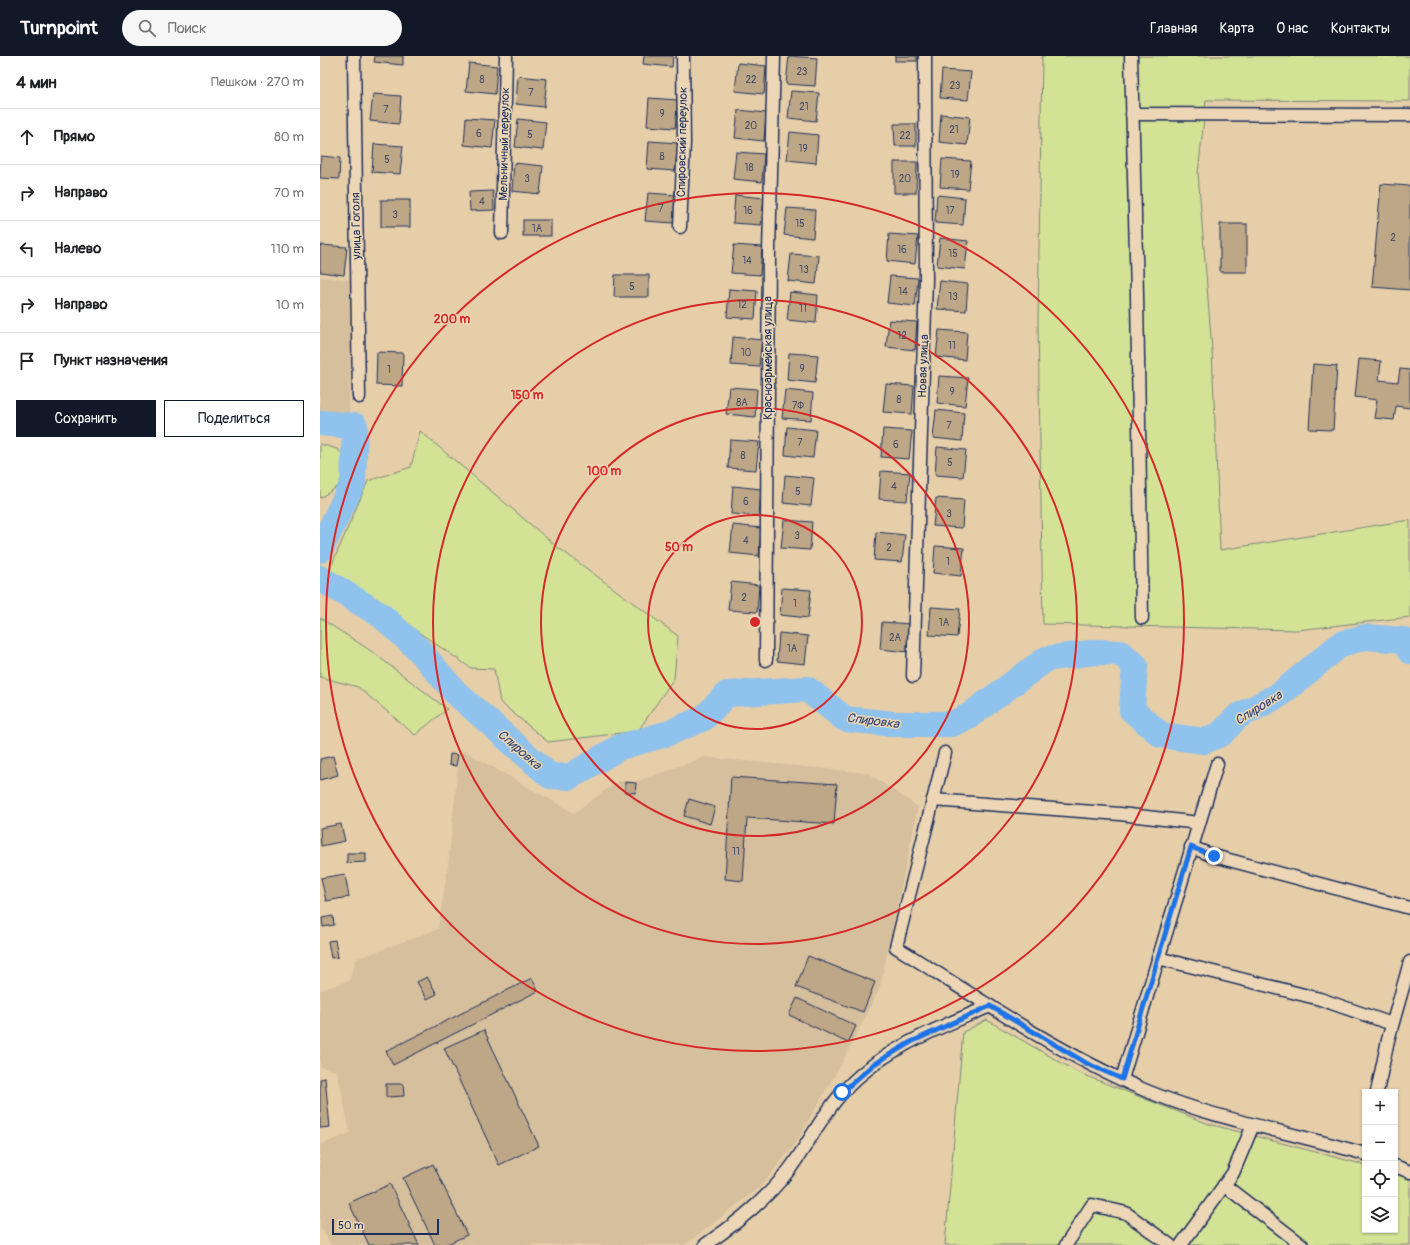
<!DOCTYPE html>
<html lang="ru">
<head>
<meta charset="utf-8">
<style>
	:root { --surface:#fff; --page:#f6f6f6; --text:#202124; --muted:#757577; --line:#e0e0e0; --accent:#111827 }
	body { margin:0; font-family:Pangolin,sans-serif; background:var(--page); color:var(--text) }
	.controls { position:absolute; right:12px; bottom:12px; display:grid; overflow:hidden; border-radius:0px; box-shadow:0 1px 3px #0004 }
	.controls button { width:36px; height:36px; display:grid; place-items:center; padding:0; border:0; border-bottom:1px solid var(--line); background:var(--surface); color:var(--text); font:20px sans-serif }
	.scale { position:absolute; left:12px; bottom:10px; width:107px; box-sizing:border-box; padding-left:4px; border:2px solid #1b2f5e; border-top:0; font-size:11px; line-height:14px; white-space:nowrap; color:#1b2f5e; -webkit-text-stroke:3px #ecd6b5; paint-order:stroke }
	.stop { position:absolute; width:12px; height:12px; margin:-9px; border:3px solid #1a73e8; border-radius:50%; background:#fff }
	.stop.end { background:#1a73e8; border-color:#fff; box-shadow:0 1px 4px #0008 }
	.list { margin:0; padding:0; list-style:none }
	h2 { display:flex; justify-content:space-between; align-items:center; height:52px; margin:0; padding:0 16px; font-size:17px }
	h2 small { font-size:13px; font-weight:400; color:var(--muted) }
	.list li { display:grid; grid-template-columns:26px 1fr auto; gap:12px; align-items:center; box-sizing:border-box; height:56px; padding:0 16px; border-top:1px solid var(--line) }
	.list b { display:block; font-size:15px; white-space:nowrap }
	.list em { font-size:13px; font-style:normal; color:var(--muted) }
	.actions { display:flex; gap:8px; padding:12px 16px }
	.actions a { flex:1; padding:9px 0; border:1px solid var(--accent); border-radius:0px; text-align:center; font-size:14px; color:var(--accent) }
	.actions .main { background:var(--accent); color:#fff }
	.icon { flex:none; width:22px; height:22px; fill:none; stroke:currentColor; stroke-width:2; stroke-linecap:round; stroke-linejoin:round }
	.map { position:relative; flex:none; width:1090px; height:1189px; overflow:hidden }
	header { display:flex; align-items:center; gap:24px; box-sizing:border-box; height:56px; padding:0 20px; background:var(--accent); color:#fff }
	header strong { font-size:19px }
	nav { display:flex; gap:22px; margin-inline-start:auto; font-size:14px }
	.search { width:280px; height:36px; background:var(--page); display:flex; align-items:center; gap:10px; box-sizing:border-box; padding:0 14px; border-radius:22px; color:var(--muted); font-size:15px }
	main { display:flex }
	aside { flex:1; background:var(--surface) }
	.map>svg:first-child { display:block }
</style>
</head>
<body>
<header>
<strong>Turnpoint</strong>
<div class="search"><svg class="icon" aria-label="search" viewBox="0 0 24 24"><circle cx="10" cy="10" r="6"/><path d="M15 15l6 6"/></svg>Поиск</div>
<nav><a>Главная</a><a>Карта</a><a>О нас</a><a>Контакты</a></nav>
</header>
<main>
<aside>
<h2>4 мин<small>Пешком · 270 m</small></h2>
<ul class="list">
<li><svg class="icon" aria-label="ahead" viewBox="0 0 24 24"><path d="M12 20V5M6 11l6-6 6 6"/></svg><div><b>Прямо</b></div><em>80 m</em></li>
<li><svg class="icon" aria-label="right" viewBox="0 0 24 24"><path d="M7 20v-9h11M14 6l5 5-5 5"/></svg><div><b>Направо</b></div><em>70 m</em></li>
<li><svg class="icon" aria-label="left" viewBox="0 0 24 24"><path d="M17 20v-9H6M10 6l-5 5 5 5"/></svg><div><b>Налево</b></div><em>110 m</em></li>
<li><svg class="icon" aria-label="right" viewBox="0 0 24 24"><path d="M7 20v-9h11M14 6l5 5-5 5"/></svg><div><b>Направо</b></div><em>10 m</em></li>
<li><svg class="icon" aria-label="arrive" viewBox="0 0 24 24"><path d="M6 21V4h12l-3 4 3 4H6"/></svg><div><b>Пункт назначения</b></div></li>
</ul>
<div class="actions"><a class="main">Сохранить</a><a>Поделиться</a></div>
</aside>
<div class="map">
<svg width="1090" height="1189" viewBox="0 0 1090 1189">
	<rect width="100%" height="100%" fill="#e6cea9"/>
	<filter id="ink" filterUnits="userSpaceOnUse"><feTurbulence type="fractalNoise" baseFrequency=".025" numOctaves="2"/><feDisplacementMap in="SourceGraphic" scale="8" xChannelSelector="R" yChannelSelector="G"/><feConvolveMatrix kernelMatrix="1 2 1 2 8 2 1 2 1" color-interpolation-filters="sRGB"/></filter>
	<g filter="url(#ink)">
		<!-- built -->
		<g fill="#d6bf9d">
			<path d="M 0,221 L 32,224 L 29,358 L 0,355 Z"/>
			<path d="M 142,694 L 254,757 L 298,725 L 315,726 L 385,701 L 548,717 L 598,751 L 560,931 L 523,1005 L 475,1088 L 441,1130 L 365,1189 L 11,1189 L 0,1170 L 0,1089 L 30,1077 L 17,1015 L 0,1011 L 0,934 L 29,925 L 36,903 L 118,873 L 128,810 L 138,711 Z"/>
		</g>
		<!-- green -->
		<g fill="#d4e296" stroke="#78887a">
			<path d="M 722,0 L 1090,0 L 1090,45 L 886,44 L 878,117 L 892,294 L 900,494 L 1090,464 L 1090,561 L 977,574 L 723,568 L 718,266 Z"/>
			<path d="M 100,375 L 236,490 L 358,580 L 354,622 L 318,675 L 228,686 L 180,646 L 174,613 L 151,612 L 9,515 L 48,425 L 91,411 Z"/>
			<path d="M 0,388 L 17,393 L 30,405 L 28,424 L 0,442 Z"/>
			<path d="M 0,562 L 51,595 L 127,653 L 95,679 L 38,631 L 0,621 Z"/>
			<path d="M 667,964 L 759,1017 L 889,1068 L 1045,1109 L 1045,1174 L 1075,1174 L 1075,1117 L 1090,1121 L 1090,1189 L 625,1189 L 643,976 Z"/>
		</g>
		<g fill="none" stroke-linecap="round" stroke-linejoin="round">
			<!-- river -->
			<g stroke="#8fc2ec" stroke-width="26">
				<path d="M 0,367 L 35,370 L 33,427 L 0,494"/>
				<path d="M 0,522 L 62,560 L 99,594 L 136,637 L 230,720 L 249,721 L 300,691 L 346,678 L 384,662 L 407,638 L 487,633 L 525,663 L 574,668 L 632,668 L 649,660 L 726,603 L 776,596 L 800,597 L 815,609 L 812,654 L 841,679 L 884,685 L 901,678 L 917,661 L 959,639 L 1021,588 L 1045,581 L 1083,584 L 1090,595"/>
			</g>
		</g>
		<!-- building -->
		<g fill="#bea786" stroke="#1b2f5e">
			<path d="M 55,0 L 83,0 L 83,9 L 54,6 Z"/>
			<path d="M 324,0 L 353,0 L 352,11 L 323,8 Z"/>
			<path d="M 469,0 L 497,2 L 495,30 L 466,28 Z"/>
			<rect x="575" y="0" width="22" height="5"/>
			<path d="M 149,7 L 177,10 L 175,38 L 146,35 Z"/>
			<path d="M 418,7 L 446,10 L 444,38 L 415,35 Z"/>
			<path d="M 622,14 L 651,16 L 648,44 L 620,42 Z"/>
			<path d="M 198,20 L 227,23 L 224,51 L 196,48 Z"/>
			<path d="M 471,35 L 499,37 L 496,65 L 468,62 Z"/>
			<path d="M 53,38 L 81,40 L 79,68 L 50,65 Z"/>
			<path d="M 329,42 L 358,44 L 355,72 L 327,70 Z"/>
			<path d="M 418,54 L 446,57 L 444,85 L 415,82 Z"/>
			<path d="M 621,58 L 650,61 L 647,89 L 619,86 Z"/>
			<path d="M 146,62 L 175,64 L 172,92 L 144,89 Z"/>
			<path d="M 198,63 L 226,66 L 223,94 L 195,91 Z"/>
			<path d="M 574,68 L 596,68 L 596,90 L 575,90 Z"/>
			<path d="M 470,76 L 498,79 L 496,107 L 467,104 Z"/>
			<path d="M 329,85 L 358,87 L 355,115 L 327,113 Z"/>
			<path d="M 54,88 L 83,90 L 80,118 L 52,116 Z"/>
			<path d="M 416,96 L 444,98 L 442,126 L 413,123 Z"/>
			<path d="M 1,100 L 20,102 L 19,123 L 0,122 Z"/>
			<path d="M 622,103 L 651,105 L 648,133 L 620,131 Z"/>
			<path d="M 574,106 L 597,106 L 596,137 L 574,137 Z"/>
			<path d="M 194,107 L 223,110 L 220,138 L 192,135 Z"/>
			<path d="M 1061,128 L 1090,130 L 1090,234 L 1052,231 Z"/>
			<path d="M 173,135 L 174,154 L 150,155 L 149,136 Z"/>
			<path d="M 328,137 L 356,139 L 354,167 L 325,165 Z"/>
			<path d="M 415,139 L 444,142 L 441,169 L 413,167 Z"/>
			<path d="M 617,139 L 645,142 L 643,169 L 615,167 Z"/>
			<rect x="61" y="144" width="29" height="27"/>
			<path d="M 467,152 L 495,154 L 493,182 L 464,179 Z"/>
			<rect x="203" y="164" width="28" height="16"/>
			<rect x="900" y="168" width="27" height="48"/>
			<path d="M 569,178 L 598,180 L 595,208 L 567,205 Z"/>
			<path d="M 620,182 L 648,185 L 645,213 L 617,210 Z"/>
			<path d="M 0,189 L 27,191 L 24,219 L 0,216 Z"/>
			<path d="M 414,189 L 442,191 L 440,219 L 411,217 Z"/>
			<path d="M 471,198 L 499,200 L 496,228 L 468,225 Z"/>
			<path d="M 295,219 L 329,219 L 329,241 L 294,241 Z"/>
			<path d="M 570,220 L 598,222 L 595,250 L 567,247 Z"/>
			<path d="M 620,225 L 648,228 L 646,255 L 617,253 Z"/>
			<path d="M 409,233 L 437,235 L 435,263 L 407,261 Z"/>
			<path d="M 470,236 L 498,239 L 496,267 L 467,264 Z"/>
			<path d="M 569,264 L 597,266 L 595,294 L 566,291 Z"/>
			<path d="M 619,274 L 647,276 L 645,304 L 616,301 Z"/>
			<path d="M 413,281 L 442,284 L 439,311 L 411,309 Z"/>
			<path d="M 57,296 L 83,297 L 82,330 L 56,329 Z"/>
			<path d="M 469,297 L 498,299 L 495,327 L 467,324 Z"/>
			<path d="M 1039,303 L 1061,305 L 1059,324 L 1078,326 L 1080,313 L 1090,314 L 1090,352 L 1076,350 L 1074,364 L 1054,362 L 1057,344 L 1035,341 Z"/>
			<path d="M 993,308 L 1017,310 L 1013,374 L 989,373 Z"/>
			<path d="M 619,320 L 648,322 L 645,350 L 617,347 Z"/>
			<path d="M 566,328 L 594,330 L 592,358 L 563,356 Z"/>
			<path d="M 409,331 L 437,333 L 435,361 L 406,358 Z"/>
			<path d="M 465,334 L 493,337 L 491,364 L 462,362 Z"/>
			<path d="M 616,354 L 644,357 L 642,385 L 613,382 Z"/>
			<path d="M 467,371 L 496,374 L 493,402 L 465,399 Z"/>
			<path d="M 563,373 L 592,375 L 589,403 L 561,401 Z"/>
			<path d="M 410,384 L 439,386 L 436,414 L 408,412 Z"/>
			<path d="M 617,391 L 646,394 L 643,421 L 615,419 Z"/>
			<path d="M 561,415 L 590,417 L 587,445 L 559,443 Z"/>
			<path d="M 465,419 L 494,422 L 491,450 L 463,447 Z"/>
			<path d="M 413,430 L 441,433 L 439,460 L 411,458 Z"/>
			<path d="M 616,442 L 644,444 L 642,472 L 613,470 Z"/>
			<path d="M 464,464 L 492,466 L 490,494 L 461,492 Z"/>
			<path d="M 413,469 L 441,472 L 439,500 L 410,497 Z"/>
			<path d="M 556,476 L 585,479 L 582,506 L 554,504 Z"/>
			<path d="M 615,490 L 644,492 L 641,520 L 613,517 Z"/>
			<path d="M 411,526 L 439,529 L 437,556 L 408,554 Z"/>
			<path d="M 462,532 L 491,534 L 488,562 L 460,559 Z"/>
			<path d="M 611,551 L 640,553 L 637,581 L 609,579 Z"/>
			<path d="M 562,566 L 591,568 L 588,596 L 560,593 Z"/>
			<path d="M 459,577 L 488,580 L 485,608 L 457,605 Z"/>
			<path d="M 130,698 L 138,699 L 136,710 L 129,709 Z"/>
			<path d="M 13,700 L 18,719 L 0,724 L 0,703 Z"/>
			<path d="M 411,721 L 517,728 L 514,768 L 427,762 L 423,825 L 405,823 Z"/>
			<path d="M 305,726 L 316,727 L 315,737 L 305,736 Z"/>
			<path d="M 369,743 L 395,751 L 390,768 L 364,760 Z"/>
			<path d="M 21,768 L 25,785 L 1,790 L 0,772 Z"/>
			<path d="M 27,797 L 46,797 L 46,806 L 27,807 Z"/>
			<path d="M 25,818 L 29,841 L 6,845 L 1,822 Z"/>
			<path d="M 13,860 L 14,869 L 3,871 L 2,862 Z"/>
			<path d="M 15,884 L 18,901 L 11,902 L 8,885 Z"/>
			<path d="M 488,900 L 555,926 L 543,956 L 476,931 Z"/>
			<path d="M 107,921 L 117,938 L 107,943 L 97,926 Z"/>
			<path d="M 212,922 L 218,935 L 73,1009 L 66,995 Z"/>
			<path d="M 477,942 L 536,970 L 528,987 L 469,959 Z"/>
			<path d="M 164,974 L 219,1090 L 179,1109 L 124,992 Z"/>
			<path d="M 5,1022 L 10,1071 L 0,1072 L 0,1023 Z"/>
			<path d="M 66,1028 L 83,1028 L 84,1040 L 66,1041 Z"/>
			<path d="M 113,1108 L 147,1179 L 125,1189 L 115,1189 L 83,1122 Z"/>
			<path d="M 70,1128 L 99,1189 L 49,1189 L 29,1147 Z"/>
		</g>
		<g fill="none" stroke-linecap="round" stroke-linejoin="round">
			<defs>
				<g id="minor">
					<path d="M 34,0 L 39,341"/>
					<path d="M 811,0 L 817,239 L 822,562"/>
					<path d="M 812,58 L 1090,59"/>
					<path d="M 360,171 L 364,87 L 363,0"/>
					<path d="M 182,177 L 186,0"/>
					<path d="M 446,604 L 449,196 L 454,0"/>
					<path d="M 593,620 L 606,223 L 605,0"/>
					<path d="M 625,697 L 576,891 C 656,941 735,995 822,1033 C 893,1063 971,1076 1045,1098"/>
					<path d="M 613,744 L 800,758 L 879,767"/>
					<path d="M 871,791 L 894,800 L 1090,852"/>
					<path d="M 838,902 L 1000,943 L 1072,968"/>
					<path d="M 802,1023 L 897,708"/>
					<path d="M 1057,1036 L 1068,984 L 1090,906"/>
					<path d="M 1075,1110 L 1090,1116"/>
					<path d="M 904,1129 L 982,1189"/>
					<path d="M 385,1189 C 416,1168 446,1144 469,1114 C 488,1089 501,1060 522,1037 C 561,993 619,972 670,950"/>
					<path d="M 746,1189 L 772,1149 L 806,1157 L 850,1189"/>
					<path d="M 861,1189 L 913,1117 L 933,1069"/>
				</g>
			</defs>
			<!-- minor casing -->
			<use href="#minor" stroke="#1b2f5e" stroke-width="15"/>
			<!-- minor -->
			<use href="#minor" stroke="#ecd6b5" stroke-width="12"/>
		</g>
	</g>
	<g fill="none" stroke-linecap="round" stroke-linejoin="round" filter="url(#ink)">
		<!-- route -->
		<path stroke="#1a73e8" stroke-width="5" d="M 522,1036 L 554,1008 L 591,986 L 670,950 L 766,1007 L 802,1023 L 871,791 L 894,800"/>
	</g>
	<!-- distance rings -->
	<g fill="none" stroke="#d62828" stroke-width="2">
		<circle cx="435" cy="566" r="107"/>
		<circle cx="435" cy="566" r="214"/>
		<circle cx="435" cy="566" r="322"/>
		<circle cx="435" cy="566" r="429"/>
	</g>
	<g text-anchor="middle" stroke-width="3" stroke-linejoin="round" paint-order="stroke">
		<!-- number labels -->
		<g font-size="10" fill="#444d68">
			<text x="482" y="19">23</text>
			<text x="162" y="27">8</text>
			<text x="431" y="27">22</text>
			<text x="635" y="33">23</text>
			<text x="211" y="40">7</text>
			<text x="484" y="54">21</text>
			<text x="66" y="57">7</text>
			<text x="342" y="61">9</text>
			<text x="431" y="73">20</text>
			<text x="634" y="77">21</text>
			<text x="159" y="81">6</text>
			<text x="210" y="82">5</text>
			<text x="585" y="83">22</text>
			<text x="483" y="96">19</text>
			<text x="342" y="104">8</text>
			<text x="67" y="107">5</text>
			<text x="429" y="115">18</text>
			<text x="635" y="122">19</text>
			<text x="207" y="126">3</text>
			<text x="585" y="126">20</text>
			<text x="162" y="149">4</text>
			<text x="341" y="156">7</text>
			<text x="428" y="158">16</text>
			<text x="630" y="158">17</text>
			<text x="75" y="162">3</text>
			<text x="480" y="171">15</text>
			<text x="217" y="176">1А</text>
			<text x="1073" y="185">2</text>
			<text x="582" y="197">16</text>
			<text x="633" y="201">15</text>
			<text x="427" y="208">14</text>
			<text x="484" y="217">13</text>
			<text x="312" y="234">5</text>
			<text x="583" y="239">14</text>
			<text x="633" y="244">13</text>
			<text x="422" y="252">12</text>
			<text x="483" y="256">11</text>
			<text x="582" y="283">12</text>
			<text x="632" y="293">11</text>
			<text x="426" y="300">10</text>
			<text x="482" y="316">9</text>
			<text x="69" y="317">1</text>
			<text x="632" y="339">9</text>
			<text x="579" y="347">8</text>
			<text x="422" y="350">8А</text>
			<text x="478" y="353">7Ф</text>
			<text x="629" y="373">7</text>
			<text x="480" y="390">7</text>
			<text x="576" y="392">6</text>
			<text x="423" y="403">8</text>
			<text x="630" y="410">5</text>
			<text x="574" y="434">4</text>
			<text x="478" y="439">5</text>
			<text x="426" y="449">6</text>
			<text x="629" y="461">3</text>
			<text x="477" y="483">3</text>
			<text x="426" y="488">4</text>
			<text x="569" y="495">2</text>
			<text x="628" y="509">1</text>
			<text x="424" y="545">2</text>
			<text x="475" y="551">1</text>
			<text x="624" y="570">1А</text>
			<text x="575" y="585">2А</text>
			<text x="472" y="596">1А</text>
			<text x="416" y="799">11</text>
		</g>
		<!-- street labels -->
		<g font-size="12" fill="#1b2f5e" stroke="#ecd6b5">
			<text transform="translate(362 86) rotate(-89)" y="4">Спировский переулок</text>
			<text transform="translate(184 88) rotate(-89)" y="4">Мельничный переулок</text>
			<text transform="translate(36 170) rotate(-91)" y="4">улица Гоголя</text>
			<text transform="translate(448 302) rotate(-90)" y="4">Красноармейская улица</text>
			<text transform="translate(603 310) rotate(-88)" y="4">Новая улица</text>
		</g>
		<!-- water labels -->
		<g font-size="13" font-style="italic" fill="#2c4573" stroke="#ecd6b5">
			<text transform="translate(938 651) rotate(-32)" y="5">Спировка</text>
			<text transform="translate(553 664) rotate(7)" y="5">Спировка</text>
			<text transform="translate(200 693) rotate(41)" y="5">Спировка</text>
		</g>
	</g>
	<circle cx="435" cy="566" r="6" fill="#d62828" stroke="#ecd6b5" stroke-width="2"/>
	<g font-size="12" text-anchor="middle" font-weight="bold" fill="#d62828" stroke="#ecd6b5" stroke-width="3" stroke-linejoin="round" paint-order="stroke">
		<text x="132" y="267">200 m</text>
		<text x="207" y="343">150 m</text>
		<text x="284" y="419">100 m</text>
		<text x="359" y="495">50 m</text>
	</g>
</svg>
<div class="controls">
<button>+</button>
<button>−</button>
<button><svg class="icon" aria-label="locate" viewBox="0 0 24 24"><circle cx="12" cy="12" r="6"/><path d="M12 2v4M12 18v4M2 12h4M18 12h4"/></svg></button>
<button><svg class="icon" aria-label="layers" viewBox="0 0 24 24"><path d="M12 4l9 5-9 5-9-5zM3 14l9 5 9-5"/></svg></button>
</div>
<div class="scale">50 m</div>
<div class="stop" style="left:522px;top:1036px"></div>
<div class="stop end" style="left:894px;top:800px"></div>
</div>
</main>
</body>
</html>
